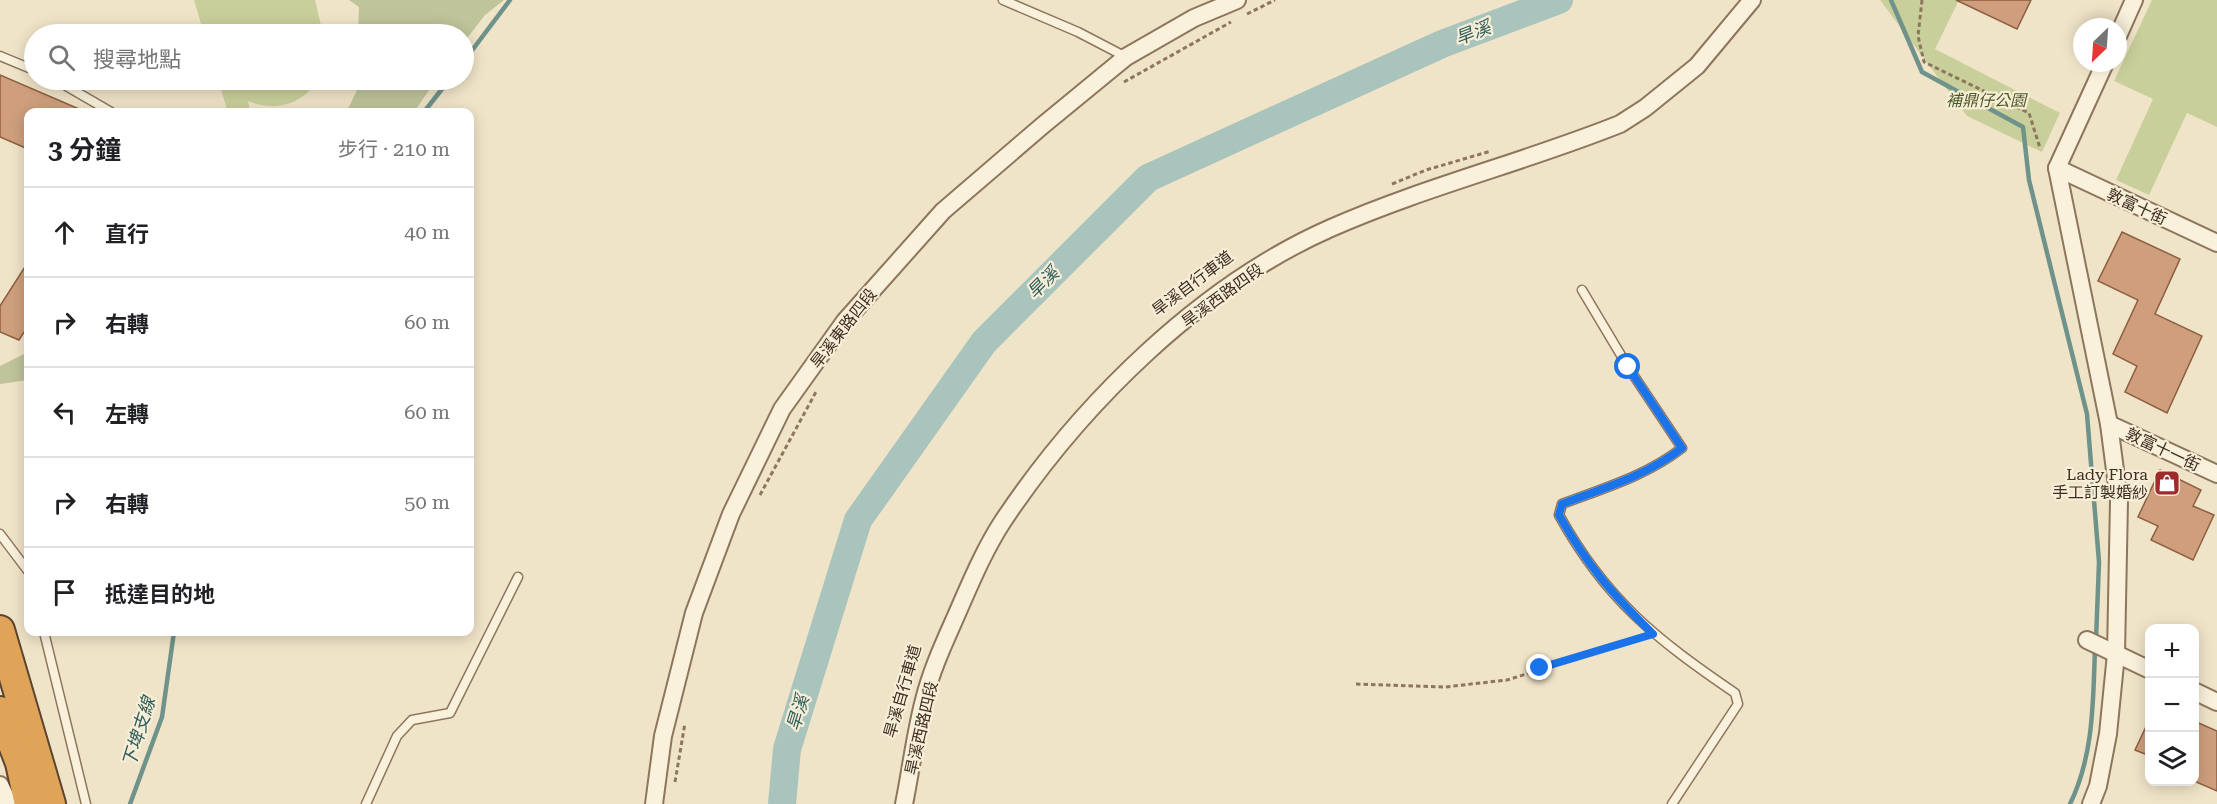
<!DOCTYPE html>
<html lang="zh-TW">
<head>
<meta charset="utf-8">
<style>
	:root { --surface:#fff; --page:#f6f6f6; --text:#202124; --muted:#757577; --line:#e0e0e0 }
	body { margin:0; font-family:"Roboto Serif","Noto Sans TC",serif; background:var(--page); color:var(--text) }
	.controls { position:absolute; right:18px; bottom:18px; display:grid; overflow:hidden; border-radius:12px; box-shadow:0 3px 15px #0003 }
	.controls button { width:54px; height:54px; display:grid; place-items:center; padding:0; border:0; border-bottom:2px solid var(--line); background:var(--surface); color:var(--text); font:30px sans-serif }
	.compass { position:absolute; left:2073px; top:18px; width:54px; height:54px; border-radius:50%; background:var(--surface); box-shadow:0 3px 15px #0003; rotate:205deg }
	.stop { position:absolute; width:18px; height:18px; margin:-14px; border:4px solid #1a73e8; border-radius:50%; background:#fff }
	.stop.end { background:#1a73e8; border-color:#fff; box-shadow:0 2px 6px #0008 }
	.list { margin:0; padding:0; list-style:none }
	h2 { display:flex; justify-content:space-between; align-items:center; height:78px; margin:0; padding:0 24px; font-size:26px }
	h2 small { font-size:20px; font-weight:400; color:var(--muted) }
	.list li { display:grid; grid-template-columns:39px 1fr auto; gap:18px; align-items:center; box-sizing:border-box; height:90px; padding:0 24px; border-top:2px solid var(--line) }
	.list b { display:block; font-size:22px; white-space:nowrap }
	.list em { font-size:20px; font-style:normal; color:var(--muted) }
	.icon { flex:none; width:33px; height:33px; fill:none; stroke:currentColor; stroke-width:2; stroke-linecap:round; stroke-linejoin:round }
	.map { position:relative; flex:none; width:2217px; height:804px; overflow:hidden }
	.search { position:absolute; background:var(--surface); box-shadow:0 3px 15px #0003; left:24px; top:24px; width:450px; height:66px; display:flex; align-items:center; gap:15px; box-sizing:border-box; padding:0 21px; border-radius:33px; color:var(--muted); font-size:22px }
	.panel { position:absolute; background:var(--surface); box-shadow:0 3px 15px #0003; left:24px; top:108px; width:450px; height:528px; border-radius:12px }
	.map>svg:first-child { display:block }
</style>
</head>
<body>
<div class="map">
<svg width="2217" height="804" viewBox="0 0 2217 804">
	<rect width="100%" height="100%" fill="#f0e4c8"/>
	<!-- green -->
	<g fill="#c9cf9b">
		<path d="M 194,0 L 315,0 L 323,34 L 204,34 Z"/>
		<path d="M 1880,0 L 1959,0 L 1935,49 L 2060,113 L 2042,152 L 1967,116 Z"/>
		<path d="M 2152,0 L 2217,0 L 2217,127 L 2187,113 L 2149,195 L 2116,180 L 2153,99 L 2114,81 Z"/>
		<path d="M 218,80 L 317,80 C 304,105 273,112 248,101 L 250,112 L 228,112 Z"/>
	</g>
	<!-- cemetery -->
	<g fill="#bfc49a">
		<path d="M 349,0 L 504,0 L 485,15 L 464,42 L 464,34 L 358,34 L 359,7 Z"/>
		<path d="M 358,80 L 436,80 L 414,112 L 343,112 L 347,111 L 357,90 Z"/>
		<path d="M 28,352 L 28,380 L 0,384 L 0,366 Z"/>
	</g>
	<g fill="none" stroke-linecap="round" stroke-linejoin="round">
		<!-- stream -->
		<g stroke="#6f938a" stroke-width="4.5">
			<path d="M 1891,0 L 1922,72 L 2023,127 L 2029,180 L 2087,414 L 2099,562 L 2096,640"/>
			<path d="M 464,61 L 510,0"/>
			<path d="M 424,112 L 449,80"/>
			<path d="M 130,804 L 162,717 L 174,632"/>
			<path d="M 2070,804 C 2094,755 2093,701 2095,648"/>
		</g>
		<!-- river -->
		<path stroke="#a9c4bc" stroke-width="28" d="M 782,804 L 787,749 L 858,520 L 984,342 L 1148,178 L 1442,44 L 1559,0"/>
	</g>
	<!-- building -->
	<g fill="#cf9f7d" stroke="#8d5f41" stroke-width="1.5">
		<path d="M 1956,0 L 2031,0 L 2017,29 Z"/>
		<path d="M 0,75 L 86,112 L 28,112 L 28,149 L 0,137 Z"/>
		<path d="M 2122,232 L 2180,259 L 2155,314 L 2202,336 L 2167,413 L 2125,392 L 2137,366 L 2113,354 L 2138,300 L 2098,281 Z"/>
		<path d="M 28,262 L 28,326 L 19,340 L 0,332 L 0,306 Z"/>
		<path d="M 2160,470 L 2201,490 L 2193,506 L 2214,515 L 2193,560 L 2151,540 L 2158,526 L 2138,517 Z"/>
		<path d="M 2150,718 L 2150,756 L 2135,750 Z"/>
		<path d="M 2194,721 L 2217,731 L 2217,791 L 2194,781 Z"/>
	</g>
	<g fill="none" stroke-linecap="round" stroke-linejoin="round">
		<defs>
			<g id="service">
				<path d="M 1003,0 L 1078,32 L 1126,57"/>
				<path d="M 0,56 L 34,70"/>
				<path d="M 56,80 L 111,112"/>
				<path d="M 1582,290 L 1628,367 L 1682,448 C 1646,476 1604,488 1562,504 L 1559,515 C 1606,600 1656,639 1735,693 L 1738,704 L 1672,804"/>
				<path d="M 0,534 L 28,571"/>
				<path d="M 44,632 L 86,804"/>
				<path d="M 366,804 L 397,736 L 412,720 L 450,713 L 518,577"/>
			</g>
			<g id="minor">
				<path d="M 2118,36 L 2134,0"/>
				<path d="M 2057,168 L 2217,243"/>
				<path d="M 2109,424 L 2217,474"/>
				<path d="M 2087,640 L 2150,670"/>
				<path d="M 2194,691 L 2217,702"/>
				<path d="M 0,785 L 9,804"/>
				<path d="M 654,804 L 663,736 L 694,613 L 731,514 L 782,409 L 845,321 L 943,211 L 1042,126 L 1126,57 L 1194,18 L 1237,0"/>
				<path d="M 904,804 C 911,770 915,734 924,700 C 931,671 944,643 956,616 C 970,584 984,550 1003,521 C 1081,404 1201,285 1331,228 C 1424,187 1525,162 1620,124 L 1645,108 L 1697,66 L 1752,0"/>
				<path d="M 2091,804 L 2098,786 L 2108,734 L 2116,654 L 2119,501 L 2109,424 L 2057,168 L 2105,63"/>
			</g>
			<g id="motorway">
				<path d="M 0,630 L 51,804"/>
				<path d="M 0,711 L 20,763 L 29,804"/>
			</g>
		</defs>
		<!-- service casing -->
		<use href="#service" stroke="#8d765c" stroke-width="11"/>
		<!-- minor casing -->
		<use href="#minor" stroke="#8d765c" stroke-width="20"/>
		<!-- motorway casing -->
		<use href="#motorway" stroke="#5b4430" stroke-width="32"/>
		<!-- path -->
		<g stroke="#8d765c" stroke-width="3" stroke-dasharray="4.5 3" stroke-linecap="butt">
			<path d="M 1922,0 L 1918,36 L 1924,62 L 2029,113 L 2040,148"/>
			<path d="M 1247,14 L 1275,0"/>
			<path d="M 1124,82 L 1231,22"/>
			<path d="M 1392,184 L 1426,170 L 1491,151"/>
			<path d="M 760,495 L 817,390"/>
			<path d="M 1356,684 L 1445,687 L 1507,680 L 1643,638"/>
			<path d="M 675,782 L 685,723"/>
		</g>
		<!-- service -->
		<use href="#service" stroke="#faf1dc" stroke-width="8"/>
		<!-- minor -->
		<use href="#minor" stroke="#faf1dc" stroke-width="16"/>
		<!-- motorway -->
		<use href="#motorway" stroke="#e0a458" stroke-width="28"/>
	</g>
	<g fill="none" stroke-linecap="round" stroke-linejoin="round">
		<!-- route -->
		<path stroke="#1a73e8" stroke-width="8" d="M 1540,668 L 1653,634 C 1612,594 1587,565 1559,515 L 1562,504 C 1604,488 1646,476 1682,448 L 1628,367"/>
	</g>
	<!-- icons -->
	<defs>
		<symbol id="shop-square" viewBox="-11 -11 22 22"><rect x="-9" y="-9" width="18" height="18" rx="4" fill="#9e2a2b" stroke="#f7eed8"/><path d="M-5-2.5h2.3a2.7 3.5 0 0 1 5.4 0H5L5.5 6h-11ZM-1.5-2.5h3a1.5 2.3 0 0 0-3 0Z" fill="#fff"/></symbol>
	</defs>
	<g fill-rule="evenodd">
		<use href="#shop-square" x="2152" y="468" width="30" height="30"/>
	</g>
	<g text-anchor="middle" stroke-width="4.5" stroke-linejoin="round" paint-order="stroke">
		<!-- park labels -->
		<g font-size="16" font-style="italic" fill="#4d5a26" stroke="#f7eed8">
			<text x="1986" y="106">補鼎仔公園</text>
		</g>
		<!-- street labels -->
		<g font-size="16" fill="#3d2e20" stroke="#f7eed8">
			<text transform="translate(2137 206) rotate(25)" y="6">敦富十街</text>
			<text transform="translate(1192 283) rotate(-37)" y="6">旱溪自行車道</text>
			<text transform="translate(1222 295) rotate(-36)" y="6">旱溪西路四段</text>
			<text transform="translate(843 328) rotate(-52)" y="6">旱溪東路四段</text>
			<text transform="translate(2163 449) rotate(25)" y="6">敦富十一街</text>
			<text transform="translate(902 691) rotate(-74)" y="6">旱溪自行車道</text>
			<text transform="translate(921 728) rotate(-77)" y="6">旱溪西路四段</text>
		</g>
		<!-- poi labels -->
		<g font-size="16" fill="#3d2e20" stroke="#f7eed8" text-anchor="end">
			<text x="2148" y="480">Lady Flora<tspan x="2148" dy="18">手工訂製婚紗</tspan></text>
		</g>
		<!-- water labels -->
		<g font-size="18" font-style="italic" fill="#2f5d5a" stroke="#f7eed8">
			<text transform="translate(1473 33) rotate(-21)" y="6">旱溪</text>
			<text transform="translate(1043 283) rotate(-45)" y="6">旱溪</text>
			<text transform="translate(798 713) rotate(-73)" y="6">旱溪</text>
			<text transform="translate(139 732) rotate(-73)" y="6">下埤支線</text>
		</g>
	</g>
</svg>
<div class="controls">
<button>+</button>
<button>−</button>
<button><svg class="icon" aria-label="layers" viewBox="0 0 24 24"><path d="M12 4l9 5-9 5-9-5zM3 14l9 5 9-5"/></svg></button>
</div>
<svg class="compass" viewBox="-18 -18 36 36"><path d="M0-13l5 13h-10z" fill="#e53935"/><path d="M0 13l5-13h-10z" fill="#757577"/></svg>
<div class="stop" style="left:1628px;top:367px"></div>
<div class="stop end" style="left:1540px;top:668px"></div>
<div class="search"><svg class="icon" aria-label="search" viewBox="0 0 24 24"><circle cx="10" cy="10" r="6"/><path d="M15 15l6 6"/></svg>搜尋地點</div>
<section class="panel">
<h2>3 分鐘<small>步行 · 210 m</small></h2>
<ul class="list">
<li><svg class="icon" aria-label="ahead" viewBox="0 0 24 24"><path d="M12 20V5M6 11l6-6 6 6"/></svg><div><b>直行</b></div><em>40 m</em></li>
<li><svg class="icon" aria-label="right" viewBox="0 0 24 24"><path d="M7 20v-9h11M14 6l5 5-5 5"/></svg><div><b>右轉</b></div><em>60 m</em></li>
<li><svg class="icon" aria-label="left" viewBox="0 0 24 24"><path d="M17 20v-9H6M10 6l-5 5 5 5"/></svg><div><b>左轉</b></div><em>60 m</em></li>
<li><svg class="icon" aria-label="right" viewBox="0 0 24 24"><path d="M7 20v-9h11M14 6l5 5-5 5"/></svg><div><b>右轉</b></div><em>50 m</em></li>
<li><svg class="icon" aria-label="arrive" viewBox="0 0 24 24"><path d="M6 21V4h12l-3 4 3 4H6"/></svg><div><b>抵達目的地</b></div></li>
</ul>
</section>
</div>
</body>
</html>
